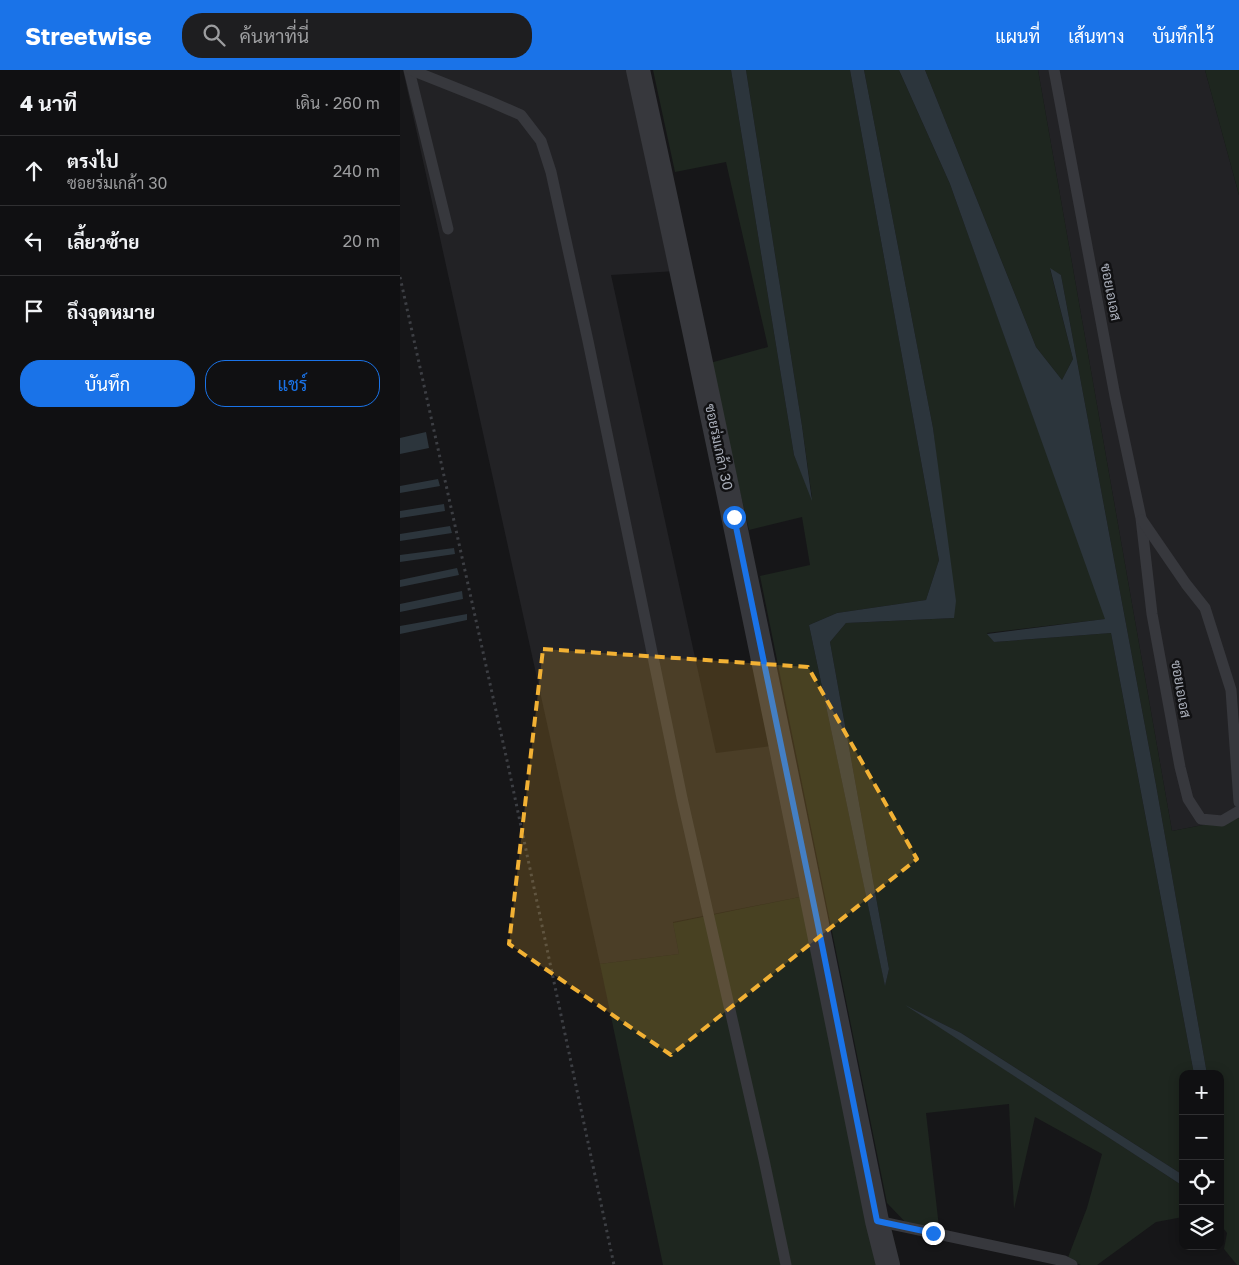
<!DOCTYPE html>
<html lang="th">
<head>
<meta charset="utf-8">
<style>
	:root { --surface:#101012; --page:#1e1e20; --text:#f1f3f6; --muted:#9c9d9f; --line:#303032; --accent:#1a73e8 }
	body { margin:0; font-family:"Golos Text",Sarabun,sans-serif; background:var(--page); color:var(--text) }
	.controls { position:absolute; right:15px; bottom:15px; display:grid; overflow:hidden; border-radius:10px; box-shadow:0 2px 12px #0003 }
	.controls button { width:45px; height:45px; display:grid; place-items:center; padding:0; border:0; border-bottom:1px solid var(--line); background:var(--surface); color:var(--text); font:25px sans-serif }
	.stop { position:absolute; width:15px; height:15px; margin:-11px; border:4px solid #1a73e8; border-radius:50%; background:#fff }
	.stop.end { background:#1a73e8; border-color:#fff; box-shadow:0 1px 5px #0008 }
	.list { margin:0; padding:0; list-style:none }
	h2 { display:flex; justify-content:space-between; align-items:center; height:65px; margin:0; padding:0 20px; font-size:21px }
	h2 small { font-size:16px; font-weight:400; color:var(--muted) }
	.list li { display:grid; grid-template-columns:32px 1fr auto; gap:15px; align-items:center; box-sizing:border-box; height:70px; padding:0 20px; border-top:1px solid var(--line) }
	.list b { display:block; font-size:19px; white-space:nowrap }
	.list p { margin:0; font-size:16px; white-space:nowrap; color:var(--muted) }
	.list em { font-size:16px; font-style:normal; color:var(--muted) }
	.actions { display:flex; gap:10px; padding:15px 20px }
	.actions a { flex:1; padding:11px 0; border:1px solid var(--accent); border-radius:20px; text-align:center; font-size:18px; color:var(--accent) }
	.actions .main { background:var(--accent); color:#fff }
	.icon { flex:none; width:28px; height:28px; fill:none; stroke:currentColor; stroke-width:2; stroke-linecap:round; stroke-linejoin:round }
	.map { position:relative; flex:none; width:839px; height:1195px; overflow:hidden }
	header { display:flex; align-items:center; gap:30px; box-sizing:border-box; height:70px; padding:0 25px; background:var(--accent); color:#fff }
	header strong { font-size:24px }
	nav { display:flex; gap:28px; margin-inline-start:auto; font-size:18px }
	.search { width:350px; height:45px; background:var(--page); display:flex; align-items:center; gap:12px; box-sizing:border-box; padding:0 18px; border-radius:20px; color:var(--muted); font-size:19px }
	main { display:flex }
	aside { flex:1; background:var(--surface) }
	.map>svg:first-child { display:block }
</style>
</head>
<body>
<header>
<strong>Streetwise</strong>
<div class="search"><svg class="icon" aria-label="search" viewBox="0 0 24 24"><circle cx="10" cy="10" r="6"/><path d="M15 15l6 6"/></svg>ค้นหาที่นี่</div>
<nav><a>แผนที่</a><a>เส้นทาง</a><a>บันทึกไว้</a></nav>
</header>
<main>
<aside>
<h2>4 นาที<small>เดิน · 260 m</small></h2>
<ul class="list">
<li><svg class="icon" aria-label="ahead" viewBox="0 0 24 24"><path d="M12 20V5M6 11l6-6 6 6"/></svg><div><b>ตรงไป</b><p>ซอยร่มเกล้า 30</p></div><em>240 m</em></li>
<li><svg class="icon" aria-label="left" viewBox="0 0 24 24"><path d="M17 20v-9H6M10 6l-5 5 5 5"/></svg><div><b>เลี้ยวซ้าย</b></div><em>20 m</em></li>
<li><svg class="icon" aria-label="arrive" viewBox="0 0 24 24"><path d="M6 21V4h12l-3 4 3 4H6"/></svg><div><b>ถึงจุดหมาย</b></div></li>
</ul>
<div class="actions"><a class="main">บันทึก</a><a>แชร์</a></div>
</aside>
<div class="map">
<svg width="839" height="1195" viewBox="0 0 839 1195">
	<rect width="100%" height="100%" fill="#161618"/>
	<!-- built -->
	<g fill="#222225">
		<path d="M 3,0 L 233,0 L 276,201 L 211,205 L 316,683 L 371,676 L 400,827 L 273,852 L 279,884 L 200,894 Z"/>
		<path d="M 638,0 L 805,0 L 839,125 L 839,748 L 772,761 Z"/>
	</g>
	<!-- green -->
	<g fill="#1e261f">
		<path d="M 253,0 L 331,0 L 394,385 L 412,428 L 402,356 L 346,0 L 450,0 L 539,490 L 526,530 L 437,543 L 409,555 L 485,915 L 489,899 L 430,572 L 446,553 L 554,548 L 533,358 L 464,0 L 499,0 L 550,114 L 706,549 L 587,563 L 594,572 L 711,563 L 794,1004 L 783,1004 L 783,1105 L 561,963 L 511,938 L 783,1116 L 783,1147 L 756,1152 L 697,1195 L 681,1195 L 667,1190 L 687,1138 L 702,1084 L 635,1047 L 614,1139 L 609,1034 L 526,1043 L 539,1157 L 510,1157 L 487,1133 L 360,506 L 410,495 L 402,447 L 349,460 L 310,293 L 368,277 L 326,92 L 275,102 Z"/>
		<path d="M 525,0 L 638,0 L 772,761 L 839,748 L 839,1195 L 837,1195 L 824,1179 L 827,1163 L 820,1154 L 820,1131 L 824,1132 L 820,1129 L 820,1091 L 823,1094 L 820,1076 L 820,1004 L 807,1004 L 756,715 L 661,205 L 650,199 L 673,289 L 662,310 L 636,277 Z"/>
		<path d="M 805,0 L 839,0 L 839,125 Z"/>
		<path d="M 400,827 L 482,1195 L 263,1195 L 200,894 L 279,884 L 273,853 Z"/>
	</g>
	<!-- water -->
	<g fill="#2c353c">
		<path d="M 331,0 L 346,0 L 402,356 L 412,431 L 394,385 Z"/>
		<path d="M 450,0 L 464,0 L 533,358 L 556,531 L 554,548 L 446,553 L 430,572 L 489,899 L 485,916 L 409,555 L 437,543 L 526,530 L 539,490 Z"/>
		<path d="M 499,0 L 525,0 L 636,277 L 662,310 L 673,289 L 650,198 L 661,205 L 756,715 L 807,1004 L 794,1004 L 711,563 L 594,572 L 587,564 L 705,549 L 550,114 Z"/>
		<path d="M 26,362 L 29,378 L 0,384 L 0,368 Z"/>
		<path d="M 38,409 L 40,416 L 0,423 L 0,416 Z"/>
		<path d="M 44,434 L 45,441 L 0,448 L 0,441 Z"/>
		<path d="M 50,456 L 52,463 L 0,471 L 0,464 Z"/>
		<path d="M 54,478 L 55,484 L 0,492 L 0,485 Z"/>
		<path d="M 57,498 L 59,505 L 0,517 L 0,510 Z"/>
		<path d="M 62,521 L 63,529 L 0,542 L 0,534 Z"/>
		<path d="M 67,544 L 67,550 L 0,564 L 0,556 Z"/>
		<path d="M 505,935 L 561,963 L 783,1105 L 783,1116 Z"/>
	</g>
	<g fill="none" stroke-linecap="round" stroke-linejoin="round">
		<!-- path -->
		<path stroke="#3d3f44" stroke-width="3" stroke-dasharray="2.5 4" stroke-linecap="butt" d="M 0,207 L 108,695 L 214,1195"/>
		<!-- service -->
		<g stroke="#37383d" stroke-width="11">
			<path d="M 9,0 L 48,159"/>
			<path d="M 11,0 L 89,31 L 121,45 L 141,71 L 151,102 L 188,271 L 282,728 L 364,1090 L 386,1195"/>
			<path d="M 654,0 L 715,326 L 741,448 L 752,544 L 780,697 L 788,729 L 801,749 L 822,751 L 839,741"/>
			<path d="M 742,450 L 786,514 L 805,538 L 831,620 L 839,732"/>
			<path d="M 477,1151 L 664,1191 L 672,1195"/>
		</g>
		<!-- minor -->
		<path stroke="#37383d" stroke-width="24" d="M 238,0 C 322,383 400,767 477,1151 L 488,1195"/>
	</g>
	<g fill="none" stroke-linecap="round" stroke-linejoin="round">
		<!-- route -->
		<path stroke="#1a73e8" stroke-width="6" d="M 334,447 L 417,850 L 477,1151 L 533,1163"/>
	</g>
	<!-- marked area -->
	<path fill="#f2b134" fill-opacity="0.2" stroke="#f2b134" stroke-width="4" stroke-dasharray="10 6" stroke-linejoin="round" d="M 143,579 L 408,597 L 517,789 L 271,985 L 109,874 Z"/>
	<g text-anchor="middle" stroke-width="5" stroke-linejoin="round" paint-order="stroke">
		<!-- street labels -->
		<g font-size="14" fill="#a8adb8" stroke="#111113">
			<text transform="translate(711 222) rotate(79)" y="5">ซอยเอเอส</text>
			<text transform="translate(319 377) rotate(78)" y="5">ซอยร่มเกล้า 30</text>
			<text transform="translate(781 619) rotate(80)" y="5">ซอยเอเอส</text>
		</g>
	</g>
</svg>
<div class="controls">
<button>+</button>
<button>−</button>
<button><svg class="icon" aria-label="locate" viewBox="0 0 24 24"><circle cx="12" cy="12" r="6"/><path d="M12 2v4M12 18v4M2 12h4M18 12h4"/></svg></button>
<button><svg class="icon" aria-label="layers" viewBox="0 0 24 24"><path d="M12 4l9 5-9 5-9-5zM3 14l9 5 9-5"/></svg></button>
</div>
<div class="stop" style="left:334px;top:447px"></div>
<div class="stop end" style="left:533px;top:1163px"></div>
</div>
</main>
</body>
</html>
